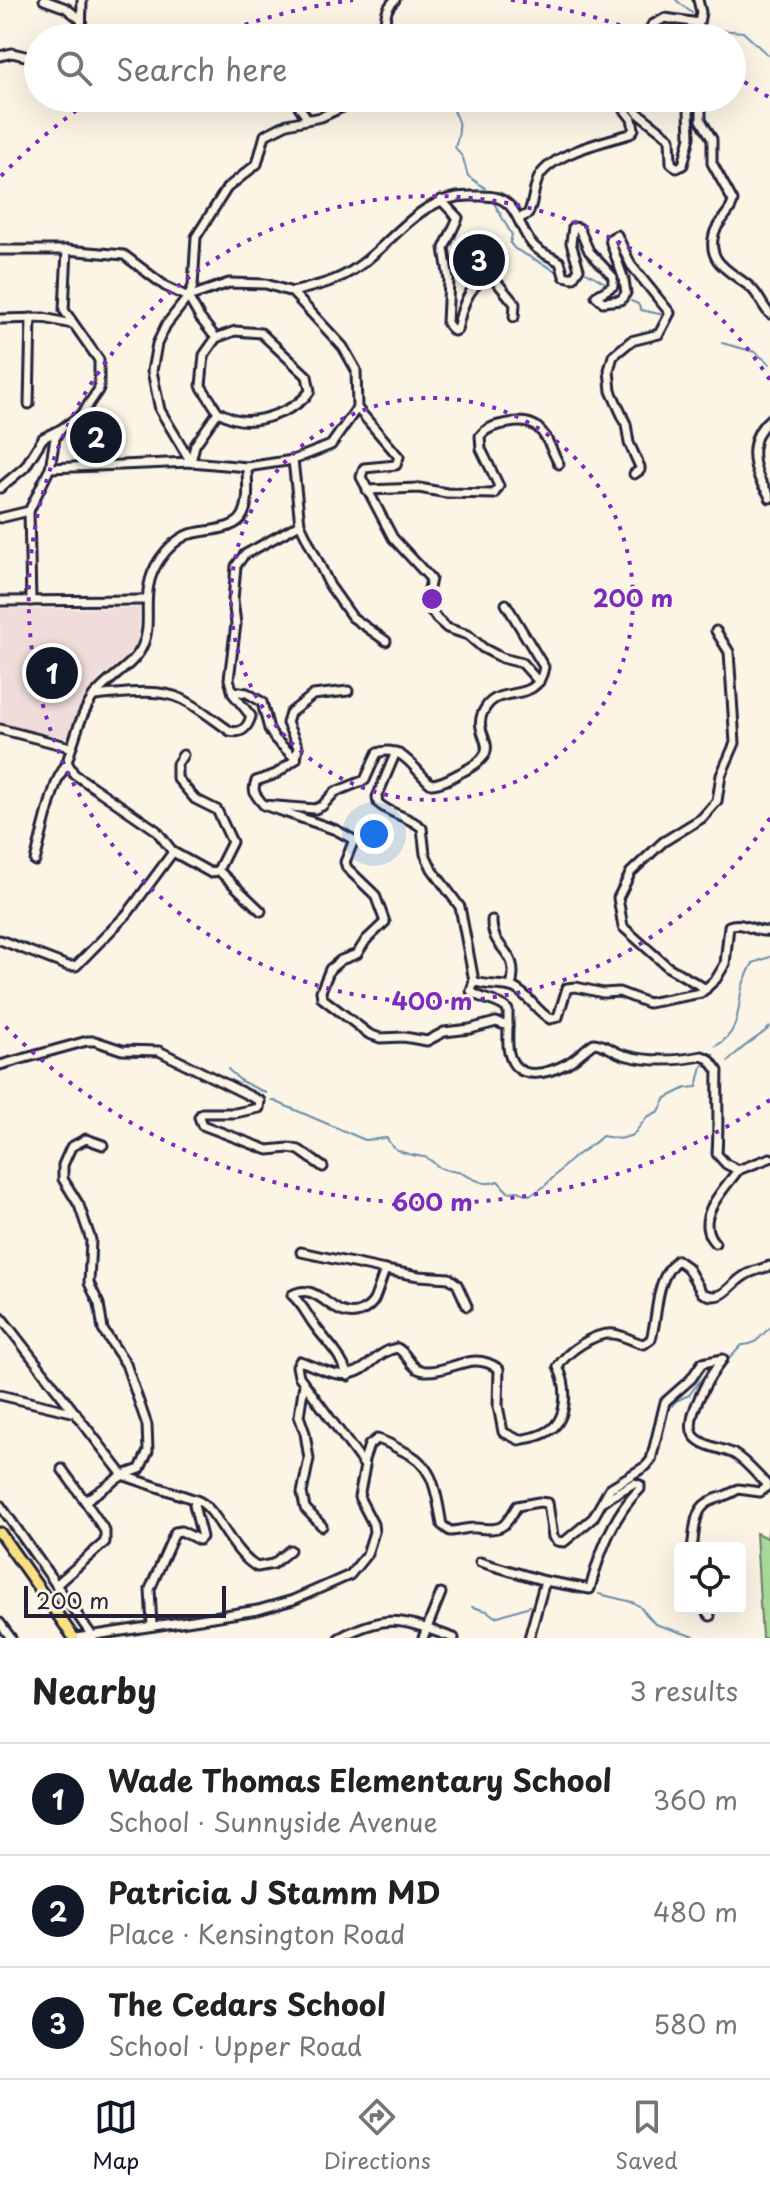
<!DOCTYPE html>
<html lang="en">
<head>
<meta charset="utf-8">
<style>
	:root { --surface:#fff; --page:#f2f2f2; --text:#222; --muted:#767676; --line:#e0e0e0; --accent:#111827 }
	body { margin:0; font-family:"Playpen Sans",sans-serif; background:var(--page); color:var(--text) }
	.controls { position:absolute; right:24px; bottom:24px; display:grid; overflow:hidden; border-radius:8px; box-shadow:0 8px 32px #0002 }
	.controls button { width:72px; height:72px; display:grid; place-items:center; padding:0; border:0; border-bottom:2px solid var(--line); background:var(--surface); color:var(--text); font:40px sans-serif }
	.scale { position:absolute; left:24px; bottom:20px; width:202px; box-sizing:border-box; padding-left:8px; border:4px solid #22223b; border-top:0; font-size:22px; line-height:28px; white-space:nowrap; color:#22223b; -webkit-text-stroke:6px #fcf5e5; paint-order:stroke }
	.you { position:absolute; left:374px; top:834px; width:28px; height:28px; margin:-20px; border:6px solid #fff; border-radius:50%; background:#1a73e8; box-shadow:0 0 0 12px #1a73e833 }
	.badge { display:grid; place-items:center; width:52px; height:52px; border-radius:50%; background:var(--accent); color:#fff; font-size:26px; font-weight:700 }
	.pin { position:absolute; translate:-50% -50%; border:4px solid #fff; box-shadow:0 2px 8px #0006 }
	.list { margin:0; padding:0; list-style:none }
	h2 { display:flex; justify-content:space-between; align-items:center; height:104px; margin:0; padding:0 32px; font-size:34px }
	h2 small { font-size:26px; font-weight:400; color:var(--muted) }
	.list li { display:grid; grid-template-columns:52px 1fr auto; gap:24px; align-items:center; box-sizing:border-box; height:112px; padding:0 32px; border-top:2px solid var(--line) }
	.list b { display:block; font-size:30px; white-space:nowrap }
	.list p { margin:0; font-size:26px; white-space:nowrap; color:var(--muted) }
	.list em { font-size:26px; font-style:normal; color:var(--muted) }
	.icon { flex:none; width:44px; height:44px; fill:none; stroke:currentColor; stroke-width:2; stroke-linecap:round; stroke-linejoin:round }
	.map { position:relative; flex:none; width:770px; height:1638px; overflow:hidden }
	.search { position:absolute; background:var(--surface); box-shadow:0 8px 32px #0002; left:24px; right:24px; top:24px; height:88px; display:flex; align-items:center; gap:20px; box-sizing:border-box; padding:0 28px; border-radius:44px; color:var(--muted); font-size:30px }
	.sheet { height:440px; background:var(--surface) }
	nav { display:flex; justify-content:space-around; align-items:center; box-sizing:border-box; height:112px; border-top:2px solid var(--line); background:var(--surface); font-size:22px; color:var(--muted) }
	nav a { display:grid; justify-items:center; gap:4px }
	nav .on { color:var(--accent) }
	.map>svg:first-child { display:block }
</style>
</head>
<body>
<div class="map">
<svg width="770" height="1638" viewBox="0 0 770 1638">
	<rect width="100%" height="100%" fill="#fcf5e5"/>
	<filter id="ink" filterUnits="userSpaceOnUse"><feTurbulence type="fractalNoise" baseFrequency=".0125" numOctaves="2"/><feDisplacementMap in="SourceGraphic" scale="16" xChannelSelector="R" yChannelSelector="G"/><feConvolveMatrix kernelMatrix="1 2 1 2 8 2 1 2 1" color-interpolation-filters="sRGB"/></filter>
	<g filter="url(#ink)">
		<!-- built -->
		<path fill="#f0dddb" d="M 140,608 L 138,637 L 134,647 L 123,660 L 100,678 L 84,697 L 66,738 L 0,724 L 0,609 Z"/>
		<!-- green -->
		<path fill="#a9d999" stroke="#667e6a" stroke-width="2" d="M 770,1522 L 770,1638 L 762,1638 L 756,1533 L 767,1538 Z"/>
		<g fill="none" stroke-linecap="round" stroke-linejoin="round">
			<!-- stream -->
			<g stroke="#698dad" stroke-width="2">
				<path d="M 676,0 L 692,13"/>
				<path d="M 706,29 L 743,32 L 770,57"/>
				<path d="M 452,98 C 451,121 466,116 455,147 L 463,158 L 468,176 L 485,188"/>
				<path d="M 494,203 L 512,235 L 510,243 L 515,249 L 556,271"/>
				<path d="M 586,272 L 607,284"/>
				<path d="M 631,301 L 638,304 L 641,310 L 664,315"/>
				<path d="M 722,343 L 755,352 L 770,364"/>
				<path d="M 716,1046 C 740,1032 737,1012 742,988 C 744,980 749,971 753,963 L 770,957"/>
				<path d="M 728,1062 C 741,1046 756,1040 770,1027"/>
				<path d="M 228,1069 L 241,1081 L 266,1093"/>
				<path d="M 272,1100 L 365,1140 L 387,1138 C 393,1153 411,1155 424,1157 C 430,1158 434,1164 439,1167 C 447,1172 456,1170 463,1174 C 475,1179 484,1187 498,1181 L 508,1192 L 518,1191 L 528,1195 C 544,1192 558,1170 572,1159 C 582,1150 593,1146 602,1136 L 620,1139 L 633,1135 L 647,1117 L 659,1111 L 666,1098 L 686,1088 L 697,1087 L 702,1066 L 707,1064"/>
				<path d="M 722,1366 L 742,1345 C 757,1346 760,1335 770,1328"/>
				<path d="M 672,1406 L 676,1401 L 689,1395 L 710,1368"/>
				<path d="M 563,1588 L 581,1594"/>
				<path d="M 599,1594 L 632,1602 L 639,1606 L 655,1624 L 698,1638"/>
				<path d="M 472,1607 L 487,1611 L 495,1617 L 530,1606"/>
			</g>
			<defs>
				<g id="minor">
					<path d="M 44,0 L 66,8 L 80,19"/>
					<path d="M 81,38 L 82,0"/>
					<path d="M 386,38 C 385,23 383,10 395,0"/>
					<path d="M 647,38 L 652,25 L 665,18 L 699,23 L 701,12 L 698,0"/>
					<path d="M 0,56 L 12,53 L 38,59"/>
					<path d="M 293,98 L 307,118"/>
					<path d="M 627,98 L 638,113 L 670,138 L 671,163 L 677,168 L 683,165 L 690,137 L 689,111 L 695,100 L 701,103 L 701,120 L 712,139 L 712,163 L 733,201 C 731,214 718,220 714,234 C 706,264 733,272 751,288 C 759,295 762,306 770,314"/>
					<path d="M 441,200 L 458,218 L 444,248 L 449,280 L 447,323 L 454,331 L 457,330 C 461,311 467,287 486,278 L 496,281 L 515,304 L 514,317"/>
					<path d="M 520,218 L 528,214 C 534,202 533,188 539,177 C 551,154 605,141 630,134 L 634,129 L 632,119 L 621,105 L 622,98"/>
					<path d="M 0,250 L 67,250 L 124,255 L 165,286 L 188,297 L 229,283 L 266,284 L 292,292 L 343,347 L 356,370 L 357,408 L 399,457 L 396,465 L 364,468 L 361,477 L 393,538 L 431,579 L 428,593 L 430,609 L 437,619 L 447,628 L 468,635 L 483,648 L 502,658 L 522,663 L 539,682"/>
					<path d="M 292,292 C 315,286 336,282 356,268 C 395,242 419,194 473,196 C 481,196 491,195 498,198 C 520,206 519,232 534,246 C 540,253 552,257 560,262 L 564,276 L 573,278 L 579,269 L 571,243 L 573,227 L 579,228 L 589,251 L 613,277 L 613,286 L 596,296 L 603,302 L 621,300 L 626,293 L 624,280 L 611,243 L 610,239 L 617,235 L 631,265 L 670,313 L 659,334 L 631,341 L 613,356 L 609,370 L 611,391 L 626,424 L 629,443 L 640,467 L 640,470 L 634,474"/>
					<path d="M 188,297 L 200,318 L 216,338 L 235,331 L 261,333 L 307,376 L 310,391 C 297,410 258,425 235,419 C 230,418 223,414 218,412 L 195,445 L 191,462"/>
					<path d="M 0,319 L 44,318 L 72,324"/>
					<path d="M 216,338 L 204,355 L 201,386 L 218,412"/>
					<path d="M 29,404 L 31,318"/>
					<path d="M 770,419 C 751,435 750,458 760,480 C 763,487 768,491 770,498"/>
					<path d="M 293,460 L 300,524 L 330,586 L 352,617 L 386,641"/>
					<path d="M 191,462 L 160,410 L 152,371 L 157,344 L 166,325 L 188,297 L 193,286 L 196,237 L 227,188 L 257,164 L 265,135 L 287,124 L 321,117 L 362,98"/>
					<path d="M 50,468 L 191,462 L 247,467 L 293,460 L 331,445 L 357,408"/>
					<path d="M 0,488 L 25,467 L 43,438 L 59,430"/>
					<path d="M 367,490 L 419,488 L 447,493 L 494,494 L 499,486 L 481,449 L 480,436 C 487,427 497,425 509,423 C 543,417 545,438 559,464"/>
					<path d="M 0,518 L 29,511"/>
					<path d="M 0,601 L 146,600"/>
					<path d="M 31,601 L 29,511 L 50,468 L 55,438 L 61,429 L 82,414 L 99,389 L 99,360 L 64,310 L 67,250"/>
					<path d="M 233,691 L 247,693 L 262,702 L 269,729 L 275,739 L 296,759"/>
					<path d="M 94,696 C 120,694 157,687 182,699 C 199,707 215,721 230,731 C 242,734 248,727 251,716 L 233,694 L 229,679 L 236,624 L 233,600 L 236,566 L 244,555 L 300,524"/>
					<path d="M 0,729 L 70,747"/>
					<path d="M 396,752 L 377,797 L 378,803 C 391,815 409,816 422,828 L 425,854 L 432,869 L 460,907 L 474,981 C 486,987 501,983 514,988 C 529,995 536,1011 550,1019 L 558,1017 L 567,988 L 576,987 L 603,993 L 619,992 L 648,1003 L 701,993 L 716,979 L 725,964 L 729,926 C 743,920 756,934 770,931"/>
					<path d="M 296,759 L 276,774 L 256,781 C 251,792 257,797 264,805 L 315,809 L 322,806 L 335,792 L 365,780 L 377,753 C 402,743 415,771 431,784 C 441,784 451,778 460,773 C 514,747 465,737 486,707 C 501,684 538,705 544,667 L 506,604"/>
					<path d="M 296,759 L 298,747 L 287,723 L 290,713 L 313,695 L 348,691"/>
					<path d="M 264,805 L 336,830 L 354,840 L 345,862 L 347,868 L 375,895 L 385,922 L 366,940 L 357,954 L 341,960 L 330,969 L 321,991 L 322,998 L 369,1034 L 380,1038 L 404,1037 L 427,1041 L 444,1032 L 470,1029 L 496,1022 L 508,1026 C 508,1035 507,1045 509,1053 C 516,1083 548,1074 568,1063 C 578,1057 585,1049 594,1043 C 606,1044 613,1052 624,1055 C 649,1062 677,1061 702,1056 L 709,1059 L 718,1071 C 717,1099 719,1126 717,1154 L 726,1164 L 738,1170 L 770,1158"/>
					<path d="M 173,852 L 211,873 L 218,870 L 232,842 L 217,810 L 195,799 L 177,778 L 177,764 L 183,755"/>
					<path d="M 35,861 C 42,835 47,809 56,784 C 58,776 64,770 67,762 C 74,741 79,719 91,700 C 104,680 133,667 142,647 C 155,621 137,592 160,559 C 167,549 176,540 187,535 C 203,529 235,532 243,515 C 250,501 247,483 247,467"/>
					<path d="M 218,870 L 261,911"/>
					<path d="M 492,920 C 491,952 521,948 511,987"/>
					<path d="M 0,940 L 68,966 L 76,966 L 128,913 L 173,852 L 156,830 L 74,774 L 67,762"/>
					<path d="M 474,981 L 471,991 C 481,1001 498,999 508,1010 L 508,1026"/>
					<path d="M 706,989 L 668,967 L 623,927 L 618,898 L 631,872 L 663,842 L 702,818 L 717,801 L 721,775 L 735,743 L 729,652 L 716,631"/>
					<path d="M 0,1065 L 87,1041 L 95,1041 L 122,1050 L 159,1051 L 260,1101 L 259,1108 L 235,1113 L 202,1113 L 199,1117 L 202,1125 L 268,1150 L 289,1148 L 299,1150 L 323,1167"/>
					<path d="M 715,1243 C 692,1219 724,1190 738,1170"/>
					<path d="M 301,1252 L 385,1270 C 381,1280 378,1291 374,1300 C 371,1306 366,1309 360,1312 C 332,1322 319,1279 292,1295 C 304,1306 306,1314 315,1326 C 329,1345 340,1353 348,1376"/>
					<path d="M 385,1270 L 419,1276 L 449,1278 L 457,1284 L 467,1306"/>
					<path d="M 0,1316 L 123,1475"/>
					<path d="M 304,1384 L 299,1416 L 305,1433 L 309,1459 L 302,1493 L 305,1508 L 322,1526"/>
					<path d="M 0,1395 L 76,1413"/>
					<path d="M 363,1463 L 369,1445 L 377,1439 C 386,1441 393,1446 401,1450 C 435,1464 436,1492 442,1525 L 450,1531 C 459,1531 467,1527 476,1528 C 503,1531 504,1528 517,1506 L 539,1502 L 548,1503 L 553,1537 L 557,1541 L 564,1542 L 593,1518 L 610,1488 L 646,1466 L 651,1460 L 665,1402 L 691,1379 L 702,1363 L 723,1359 C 712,1372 681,1421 695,1437 C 704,1447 722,1448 734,1454 C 746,1461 756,1474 766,1484 L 766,1487 L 760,1492 L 738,1489 C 727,1497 717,1497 707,1503 C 693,1512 695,1534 692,1548"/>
					<path d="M 62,1469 L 85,1501"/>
					<path d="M 125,1476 L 196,1500"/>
					<path d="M 0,1505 L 93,1637"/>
					<path d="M 480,1562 L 545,1581 L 590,1589 C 599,1554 613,1514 640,1489 L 640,1485 L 634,1483 L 605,1500"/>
					<path d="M 56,1585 L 105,1542 L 105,1531 L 85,1501 L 123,1475 L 140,1469 L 148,1451 L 147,1425 L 126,1364 L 103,1330 L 99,1304 L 89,1283 L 91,1240 L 79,1205 L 63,1179 L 63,1165 L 71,1147 L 86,1139 L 103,1145"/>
					<path d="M 703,1608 L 710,1616"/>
					<path d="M 0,1623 L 11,1638"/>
					<path d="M 152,1626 L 150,1589 L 175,1532 L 181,1531 L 199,1540 L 202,1537 L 194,1505 L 196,1500 C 217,1506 229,1551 257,1567 L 273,1564 L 290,1550"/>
					<path d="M 76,1638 L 258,1610 L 293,1600 L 350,1575 L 367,1554 L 374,1532 L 373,1524 L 359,1497 L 365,1466 L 299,1376 L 297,1366 L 300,1361 C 324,1370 346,1384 368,1365 C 378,1357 385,1350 397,1348 C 408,1353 410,1370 425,1371 C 452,1373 471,1349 499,1369 L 498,1406 L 503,1432 L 519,1440 C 528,1438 538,1437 545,1433 C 569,1422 568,1386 558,1367 C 566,1352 595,1332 613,1334 C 624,1335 633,1342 644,1344 L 651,1339 C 659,1312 654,1281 677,1260 L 687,1267 L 702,1293 C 723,1303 728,1286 744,1276 C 751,1271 761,1269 770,1266"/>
					<path d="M 339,1638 C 390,1612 402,1620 454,1638"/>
					<path d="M 423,1638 L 441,1593"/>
					<path d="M 529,1638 L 545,1581"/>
				</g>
				<path id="major" d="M 0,1533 L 74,1638"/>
			</defs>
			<!-- minor casing -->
			<use href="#minor" stroke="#22223b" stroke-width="13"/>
			<!-- major casing -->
			<use href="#major" stroke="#22223b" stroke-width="15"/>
			<!-- minor -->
			<use href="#minor" stroke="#fcf5e5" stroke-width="7"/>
			<!-- major -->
			<use href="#major" stroke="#f9e181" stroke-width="9"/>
		</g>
	</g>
	<!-- distance rings -->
	<g fill="none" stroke="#7b2cbf" stroke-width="4" stroke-dasharray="4 8">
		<circle cx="432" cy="599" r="201"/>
		<path d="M770 818A403 403 0 1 1 770 380"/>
		<path d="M770 1100A604 604 0 0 1 1 1022M1 176A604 604 0 0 1 94 98M211 37A604 604 0 0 1 353 0M511 0A604 604 0 0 1 653 37M734 76A604 604 0 0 1 770 98"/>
	</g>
	<circle cx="432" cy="599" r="12" fill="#7b2cbf" stroke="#fcf5e5" stroke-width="4"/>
	<g font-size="24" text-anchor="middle" font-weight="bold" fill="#7b2cbf" stroke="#fcf5e5" stroke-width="6" stroke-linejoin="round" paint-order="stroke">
		<text x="633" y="607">200 m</text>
		<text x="432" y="1010">400 m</text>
		<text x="432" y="1211">600 m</text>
	</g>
</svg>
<div class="controls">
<button><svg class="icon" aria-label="locate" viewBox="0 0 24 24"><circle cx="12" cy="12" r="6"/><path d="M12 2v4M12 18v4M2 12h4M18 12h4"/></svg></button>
</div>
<div class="scale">200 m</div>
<div class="you"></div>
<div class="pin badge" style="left:52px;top:673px">1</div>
<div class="pin badge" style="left:96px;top:437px">2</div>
<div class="pin badge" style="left:479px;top:260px">3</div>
<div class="search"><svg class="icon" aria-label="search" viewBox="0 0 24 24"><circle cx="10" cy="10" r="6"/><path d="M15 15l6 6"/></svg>Search here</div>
</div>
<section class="sheet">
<h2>Nearby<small>3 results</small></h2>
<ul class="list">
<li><span class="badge">1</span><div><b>Wade Thomas Elementary School</b><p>School · Sunnyside Avenue</p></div><em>360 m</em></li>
<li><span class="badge">2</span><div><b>Patricia J Stamm MD</b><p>Place · Kensington Road</p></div><em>480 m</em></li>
<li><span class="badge">3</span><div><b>The Cedars School</b><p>School · Upper Road</p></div><em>580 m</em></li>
</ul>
</section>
<nav>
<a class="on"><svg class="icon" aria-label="map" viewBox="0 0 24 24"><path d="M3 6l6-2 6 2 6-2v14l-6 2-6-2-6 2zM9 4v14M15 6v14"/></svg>Map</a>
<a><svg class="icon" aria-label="directions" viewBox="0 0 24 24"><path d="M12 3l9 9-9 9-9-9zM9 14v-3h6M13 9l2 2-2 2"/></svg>Directions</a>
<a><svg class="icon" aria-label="saved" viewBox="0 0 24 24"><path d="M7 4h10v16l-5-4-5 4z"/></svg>Saved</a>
</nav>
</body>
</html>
